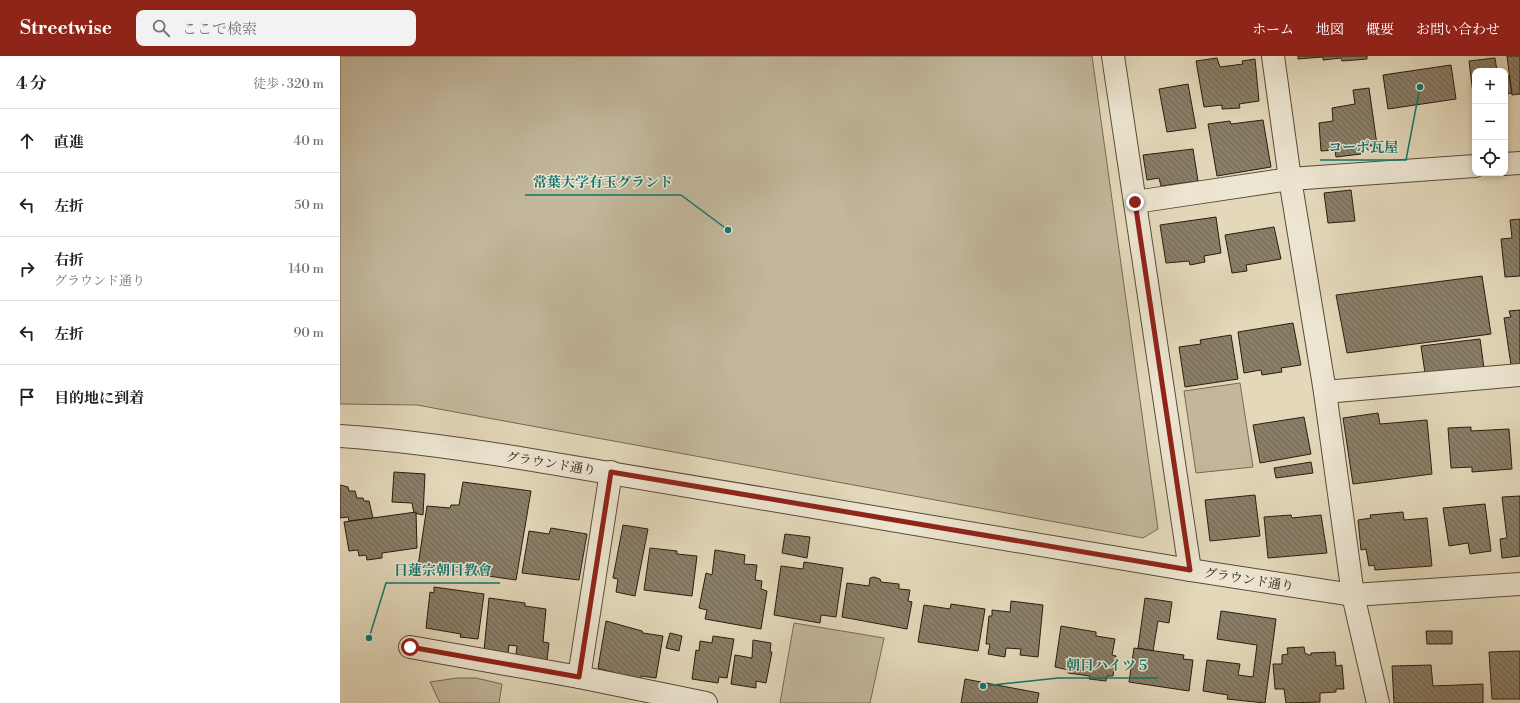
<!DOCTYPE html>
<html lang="ja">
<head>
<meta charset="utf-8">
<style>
	:root { --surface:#fff; --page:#f2f2f2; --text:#202124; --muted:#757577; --line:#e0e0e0; --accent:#8f2418 }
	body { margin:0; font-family:"Libre Bodoni","Noto Serif JP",serif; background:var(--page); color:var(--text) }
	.controls { position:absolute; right:12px; top:12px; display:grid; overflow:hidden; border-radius:8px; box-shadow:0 2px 6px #0003 }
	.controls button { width:36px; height:36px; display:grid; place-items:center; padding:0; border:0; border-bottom:1px solid var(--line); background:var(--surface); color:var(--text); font:20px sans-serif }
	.stop { position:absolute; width:12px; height:12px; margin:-9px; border:3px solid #8f2418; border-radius:50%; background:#fff }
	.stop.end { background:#8f2418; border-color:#fff; box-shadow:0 1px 4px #0008 }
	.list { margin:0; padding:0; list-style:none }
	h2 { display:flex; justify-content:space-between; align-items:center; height:52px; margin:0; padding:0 16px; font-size:17px }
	h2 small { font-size:13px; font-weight:400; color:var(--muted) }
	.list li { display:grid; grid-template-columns:26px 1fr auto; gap:12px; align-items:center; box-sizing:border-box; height:64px; padding:0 16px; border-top:1px solid var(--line) }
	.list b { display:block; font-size:15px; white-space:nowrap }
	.list p { margin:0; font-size:13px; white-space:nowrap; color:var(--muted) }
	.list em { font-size:13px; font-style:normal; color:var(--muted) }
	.icon { flex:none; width:22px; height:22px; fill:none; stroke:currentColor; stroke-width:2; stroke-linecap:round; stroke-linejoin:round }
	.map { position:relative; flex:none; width:1180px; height:647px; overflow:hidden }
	header { display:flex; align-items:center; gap:24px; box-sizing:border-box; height:56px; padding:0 20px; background:var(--accent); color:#fff }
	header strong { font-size:19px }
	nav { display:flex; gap:22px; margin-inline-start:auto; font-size:14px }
	.search { width:280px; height:36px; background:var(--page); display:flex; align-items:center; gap:10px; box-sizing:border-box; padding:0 14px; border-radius:8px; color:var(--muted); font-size:15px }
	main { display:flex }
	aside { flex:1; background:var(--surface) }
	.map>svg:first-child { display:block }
</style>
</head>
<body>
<header>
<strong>Streetwise</strong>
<div class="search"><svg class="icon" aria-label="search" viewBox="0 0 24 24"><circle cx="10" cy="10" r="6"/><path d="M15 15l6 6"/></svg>ここで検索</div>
<nav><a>ホーム</a><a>地図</a><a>概要</a><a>お問い合わせ</a></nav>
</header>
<main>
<aside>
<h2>4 分<small>徒歩 · 320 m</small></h2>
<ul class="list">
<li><svg class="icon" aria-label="ahead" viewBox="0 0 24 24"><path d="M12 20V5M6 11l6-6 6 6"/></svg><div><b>直進</b></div><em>40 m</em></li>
<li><svg class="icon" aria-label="left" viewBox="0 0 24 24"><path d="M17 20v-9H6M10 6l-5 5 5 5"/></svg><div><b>左折</b></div><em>50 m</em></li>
<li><svg class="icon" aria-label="right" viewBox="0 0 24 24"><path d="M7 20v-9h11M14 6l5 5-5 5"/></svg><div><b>右折</b><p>グラウンド通り</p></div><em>140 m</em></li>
<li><svg class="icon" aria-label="left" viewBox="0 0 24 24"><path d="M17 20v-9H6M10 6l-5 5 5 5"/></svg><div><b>左折</b></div><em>90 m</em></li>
<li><svg class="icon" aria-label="arrive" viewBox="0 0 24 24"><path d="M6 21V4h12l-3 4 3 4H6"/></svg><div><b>目的地に到着</b></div></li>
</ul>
</aside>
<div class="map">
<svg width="1180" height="647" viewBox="0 0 1180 647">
	<defs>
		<pattern id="building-back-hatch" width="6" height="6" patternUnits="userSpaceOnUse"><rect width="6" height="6" fill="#8a7e67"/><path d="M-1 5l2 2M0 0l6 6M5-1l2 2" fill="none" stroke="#716753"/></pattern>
	</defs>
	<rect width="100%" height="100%" fill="#e3d8ba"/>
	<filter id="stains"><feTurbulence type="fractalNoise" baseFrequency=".005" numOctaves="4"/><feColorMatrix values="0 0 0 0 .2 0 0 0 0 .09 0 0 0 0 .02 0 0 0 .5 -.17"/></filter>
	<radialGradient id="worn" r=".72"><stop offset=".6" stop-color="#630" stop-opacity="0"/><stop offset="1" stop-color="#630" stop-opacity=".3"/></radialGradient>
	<!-- green -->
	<g fill="#c3b89d" stroke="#766a56">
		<path d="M 0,0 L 752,0 L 818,473 L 803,482 L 77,349 L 0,348 Z"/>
		<path d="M 900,327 L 913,411 L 856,417 L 844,335 Z"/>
		<path d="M 454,567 L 544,582 L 530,647 L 440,647 Z"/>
		<path d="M 117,622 L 136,622 L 162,628 L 159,647 L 100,647 L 90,626 Z"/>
	</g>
	<!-- building -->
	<g fill="url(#building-back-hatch)" stroke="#291d0e">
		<path d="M 958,0 L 1027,0 L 1027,3 L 1002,5 L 1001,2 L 983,4 L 983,1 L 958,3 Z"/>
		<path d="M 1167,0 L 1180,0 L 1180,38 L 1172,39 Z"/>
		<path d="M 877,2 L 880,11 L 903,8 L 902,5 L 915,3 L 919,45 L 899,48 L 900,52 L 882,53 L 882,49 L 864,51 L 856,5 Z"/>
		<path d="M 1155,2 L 1157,15 L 1135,15 L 1134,46 L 1129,5 Z"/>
		<path d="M 1111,9 L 1116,43 L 1048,53 L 1043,19 Z"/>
		<path d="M 1169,20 L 1172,37 L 1165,38 L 1165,21 Z"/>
		<path d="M 848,28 L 856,72 L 827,76 L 819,33 Z"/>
		<path d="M 1029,32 L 1037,89 L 1021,91 L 1021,98 L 996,101 L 995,94 L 981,95 L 979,67 L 993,65 L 992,52 L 1015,48 L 1013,34 Z"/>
		<path d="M 923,64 L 931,111 L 877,120 L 868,68 L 890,65 L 891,68 Z"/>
		<path d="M 853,93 L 858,125 L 821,130 L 819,122 L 807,124 L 803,99 Z"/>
		<path d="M 1011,134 L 1015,165 L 988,167 L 984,137 Z"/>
		<path d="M 876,161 L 881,197 L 864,200 L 865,206 L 850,209 L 849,205 L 826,207 L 820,169 Z"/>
		<path d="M 1180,163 L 1180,220 L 1165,221 L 1161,183 L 1172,182 L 1170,164 Z"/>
		<path d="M 934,171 L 941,203 L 906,209 L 907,215 L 892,217 L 885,179 Z"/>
		<path d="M 1142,220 L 1151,278 L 1007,297 L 996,239 Z"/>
		<path d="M 1180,254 L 1180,308 L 1171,309 L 1164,262 L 1171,261 L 1169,255 Z"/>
		<path d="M 953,267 L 961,309 L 941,312 L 942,316 L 922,319 L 921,314 L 904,317 L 898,276 Z"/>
		<path d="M 891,279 L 898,323 L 845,331 L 839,291 L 861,288 L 860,284 Z"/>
		<path d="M 1140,283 L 1144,312 L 1085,317 L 1081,290 Z"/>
		<path d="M 1038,357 L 1040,368 L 1087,364 L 1092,418 L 1013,428 L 1003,362 Z"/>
		<path d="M 964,361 L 971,398 L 920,407 L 913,369 Z"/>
		<path d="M 1131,371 L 1131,375 L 1169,373 L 1172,413 L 1132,416 L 1132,411 L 1111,412 L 1108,372 Z"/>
		<path d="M 971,406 L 973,417 L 936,422 L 934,412 Z"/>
		<path d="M 54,416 L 85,418 L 83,459 L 74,457 L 72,447 L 52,446 Z"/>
		<path d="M 123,426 L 191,435 L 176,524 L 78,510 L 87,450 L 110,452 L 111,449 L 119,449 Z"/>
		<path d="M 0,429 L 8,431 L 9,435 L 15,435 L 17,442 L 23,442 L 24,445 L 29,445 L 33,462 L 9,465 L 8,461 L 0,462 Z"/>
		<path d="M 915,439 L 920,480 L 870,485 L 865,444 Z"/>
		<path d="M 1180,440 L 1180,500 L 1162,502 L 1160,483 L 1167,482 L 1162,441 Z"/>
		<path d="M 1145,448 L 1151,495 L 1130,498 L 1128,487 L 1109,490 L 1103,452 Z"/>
		<path d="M 76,456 L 77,492 L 42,497 L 42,502 L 27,504 L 26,499 L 19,500 L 18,494 L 9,495 L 4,466 Z"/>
		<path d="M 1063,456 L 1064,464 L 1087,462 L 1092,510 L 1035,514 L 1034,509 L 1029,510 L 1026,493 L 1021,494 L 1018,464 L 1031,462 L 1030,459 Z"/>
		<path d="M 951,459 L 952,462 L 981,459 L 987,497 L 928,502 L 924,461 Z"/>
		<path d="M 283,469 L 308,473 L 295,540 L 276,536 L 278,523 L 273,522 Z"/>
		<path d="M 211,472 L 247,478 L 239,524 L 182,517 L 189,475 L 209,478 Z"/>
		<path d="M 445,478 L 470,481 L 467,502 L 442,497 Z"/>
		<path d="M 310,492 L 337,495 L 337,498 L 357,500 L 352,540 L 304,534 Z"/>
		<path d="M 375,494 L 405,499 L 404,508 L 417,509 L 415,524 L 422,525 L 421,533 L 427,535 L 421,573 L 365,563 L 367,554 L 359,552 L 366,517 L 372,519 Z"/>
		<path d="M 464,506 L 503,512 L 496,561 L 481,559 L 480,567 L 434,559 L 441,510 L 463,513 Z"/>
		<path d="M 534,521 L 540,523 L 541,526 L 559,528 L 559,533 L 570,534 L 568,545 L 572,546 L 567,573 L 502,561 L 507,527 L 529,530 L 530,522 Z"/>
		<path d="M 94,531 L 144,538 L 138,583 L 120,581 L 121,578 L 86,572 L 90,536 L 94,537 Z"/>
		<path d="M 149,542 L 185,547 L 185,550 L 206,553 L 203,586 L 209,587 L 207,604 L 176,599 L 177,590 L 169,589 L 168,598 L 144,595 Z"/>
		<path d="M 805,542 L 832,546 L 829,567 L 818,565 L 813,595 L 798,592 Z"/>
		<path d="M 671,545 L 703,549 L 698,601 L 680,599 L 681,593 L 666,592 L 665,601 L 648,598 L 650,588 L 646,588 L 649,560 L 652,560 L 652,554 L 670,556 Z"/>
		<path d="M 611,548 L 645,553 L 638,595 L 578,586 L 584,549 L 610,553 Z"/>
		<path d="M 881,555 L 936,563 L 925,647 L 887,643 L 888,639 L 863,635 L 867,604 L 900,608 L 898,619 L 913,621 L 917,589 L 877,583 Z"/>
		<path d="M 266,565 L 302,575 L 303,577 L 323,580 L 316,622 L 301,620 L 301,623 L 278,619 L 278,618 L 258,612 Z"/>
		<path d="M 721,570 L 756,576 L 756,580 L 775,583 L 772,599 L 776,600 L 773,620 L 767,620 L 766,625 L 749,623 L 750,620 L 728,617 L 729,614 L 715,611 Z"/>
		<path d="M 1086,575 L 1112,575 L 1112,588 L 1087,588 Z"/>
		<path d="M 330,577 L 342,580 L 339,595 L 326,592 Z"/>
		<path d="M 373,580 L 394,583 L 387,622 L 379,621 L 378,627 L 352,623 L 356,594 L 359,595 L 360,585 L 372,587 Z"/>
		<path d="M 413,584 L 431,587 L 430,596 L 432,596 L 426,627 L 416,625 L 416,632 L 391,628 L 395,599 L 412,602 Z"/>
		<path d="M 964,591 L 965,597 L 969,599 L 971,599 L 971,597 L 995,596 L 996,610 L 1002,609 L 1004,633 L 996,633 L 996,636 L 980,637 L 980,646 L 946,647 L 944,633 L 935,633 L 933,608 L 942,608 L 942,599 L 948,598 L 947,592 Z"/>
		<path d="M 794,592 L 844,599 L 843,603 L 853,604 L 849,635 L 789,626 Z"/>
		<path d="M 1180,595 L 1180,643 L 1152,643 L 1149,596 Z"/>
		<path d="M 1091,609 L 1093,630 L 1143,628 L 1143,647 L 1054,647 L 1052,610 Z"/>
		<path d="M 625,623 L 699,637 L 697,647 L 621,647 Z"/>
	</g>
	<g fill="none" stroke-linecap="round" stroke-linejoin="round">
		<defs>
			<g id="minor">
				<path d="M 773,0 L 850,514"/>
				<path d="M 933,0 L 950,123 L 985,336 L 1013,539 L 1038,647"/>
				<path d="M 1165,108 L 1180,107"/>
				<path d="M 795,146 L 950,123 L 1135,110"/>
				<path d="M 985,336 L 1180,319"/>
				<path d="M 0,380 C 63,384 124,393 186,403 L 850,514 L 1013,539 L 1180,528"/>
				<path d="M 70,591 L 239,621 L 366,647"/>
				<path d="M 239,621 L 271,416"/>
			</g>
		</defs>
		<!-- minor casing -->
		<use href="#minor" stroke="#584c39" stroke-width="24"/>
		<!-- minor -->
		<use href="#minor" stroke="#ede6d2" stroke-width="22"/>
	</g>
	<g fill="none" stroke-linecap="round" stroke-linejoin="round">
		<!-- route -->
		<path stroke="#8f2418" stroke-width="5" d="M 70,591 L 239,621 L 271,416 L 850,514 L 795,146"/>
	</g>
	<g text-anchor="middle" stroke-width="3" stroke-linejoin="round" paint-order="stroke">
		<!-- street labels -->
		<g font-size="13" fill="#291d0e" stroke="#ede6d2">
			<text transform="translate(211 407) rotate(9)" y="5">グラウンド通り</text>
			<text transform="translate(909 523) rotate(9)" y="5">グラウンド通り</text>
		</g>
	</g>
	<!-- callouts -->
	<path fill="none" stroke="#0f766e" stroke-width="1.5" d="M1080 31L1066 104H980M388 174L341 139H185M29 582L46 527H160M643 630L718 622H818"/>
	<g fill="#0f766e" stroke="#ede6d2" stroke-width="1.5">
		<circle cx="1080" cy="31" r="4"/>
		<circle cx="388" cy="174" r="4"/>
		<circle cx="29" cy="582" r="4"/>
		<circle cx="643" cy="630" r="4"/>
	</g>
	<g font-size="14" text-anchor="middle" font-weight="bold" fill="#0f766e" stroke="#ede6d2" stroke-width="3" stroke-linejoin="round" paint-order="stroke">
		<text x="1023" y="96">コーポ瓦屋</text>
		<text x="263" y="131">常葉大学有玉グランド</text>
		<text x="103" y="519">日蓮宗朝日教會</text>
		<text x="768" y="614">朝日ハイツ５</text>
	</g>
	<rect width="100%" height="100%" filter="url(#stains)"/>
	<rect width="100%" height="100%" fill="url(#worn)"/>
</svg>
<div class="controls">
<button>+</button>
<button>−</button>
<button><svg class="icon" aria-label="locate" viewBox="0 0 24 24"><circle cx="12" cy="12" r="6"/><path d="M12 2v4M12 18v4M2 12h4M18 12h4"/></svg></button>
</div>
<div class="stop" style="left:70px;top:591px"></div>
<div class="stop end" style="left:795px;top:146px"></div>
</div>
</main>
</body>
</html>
